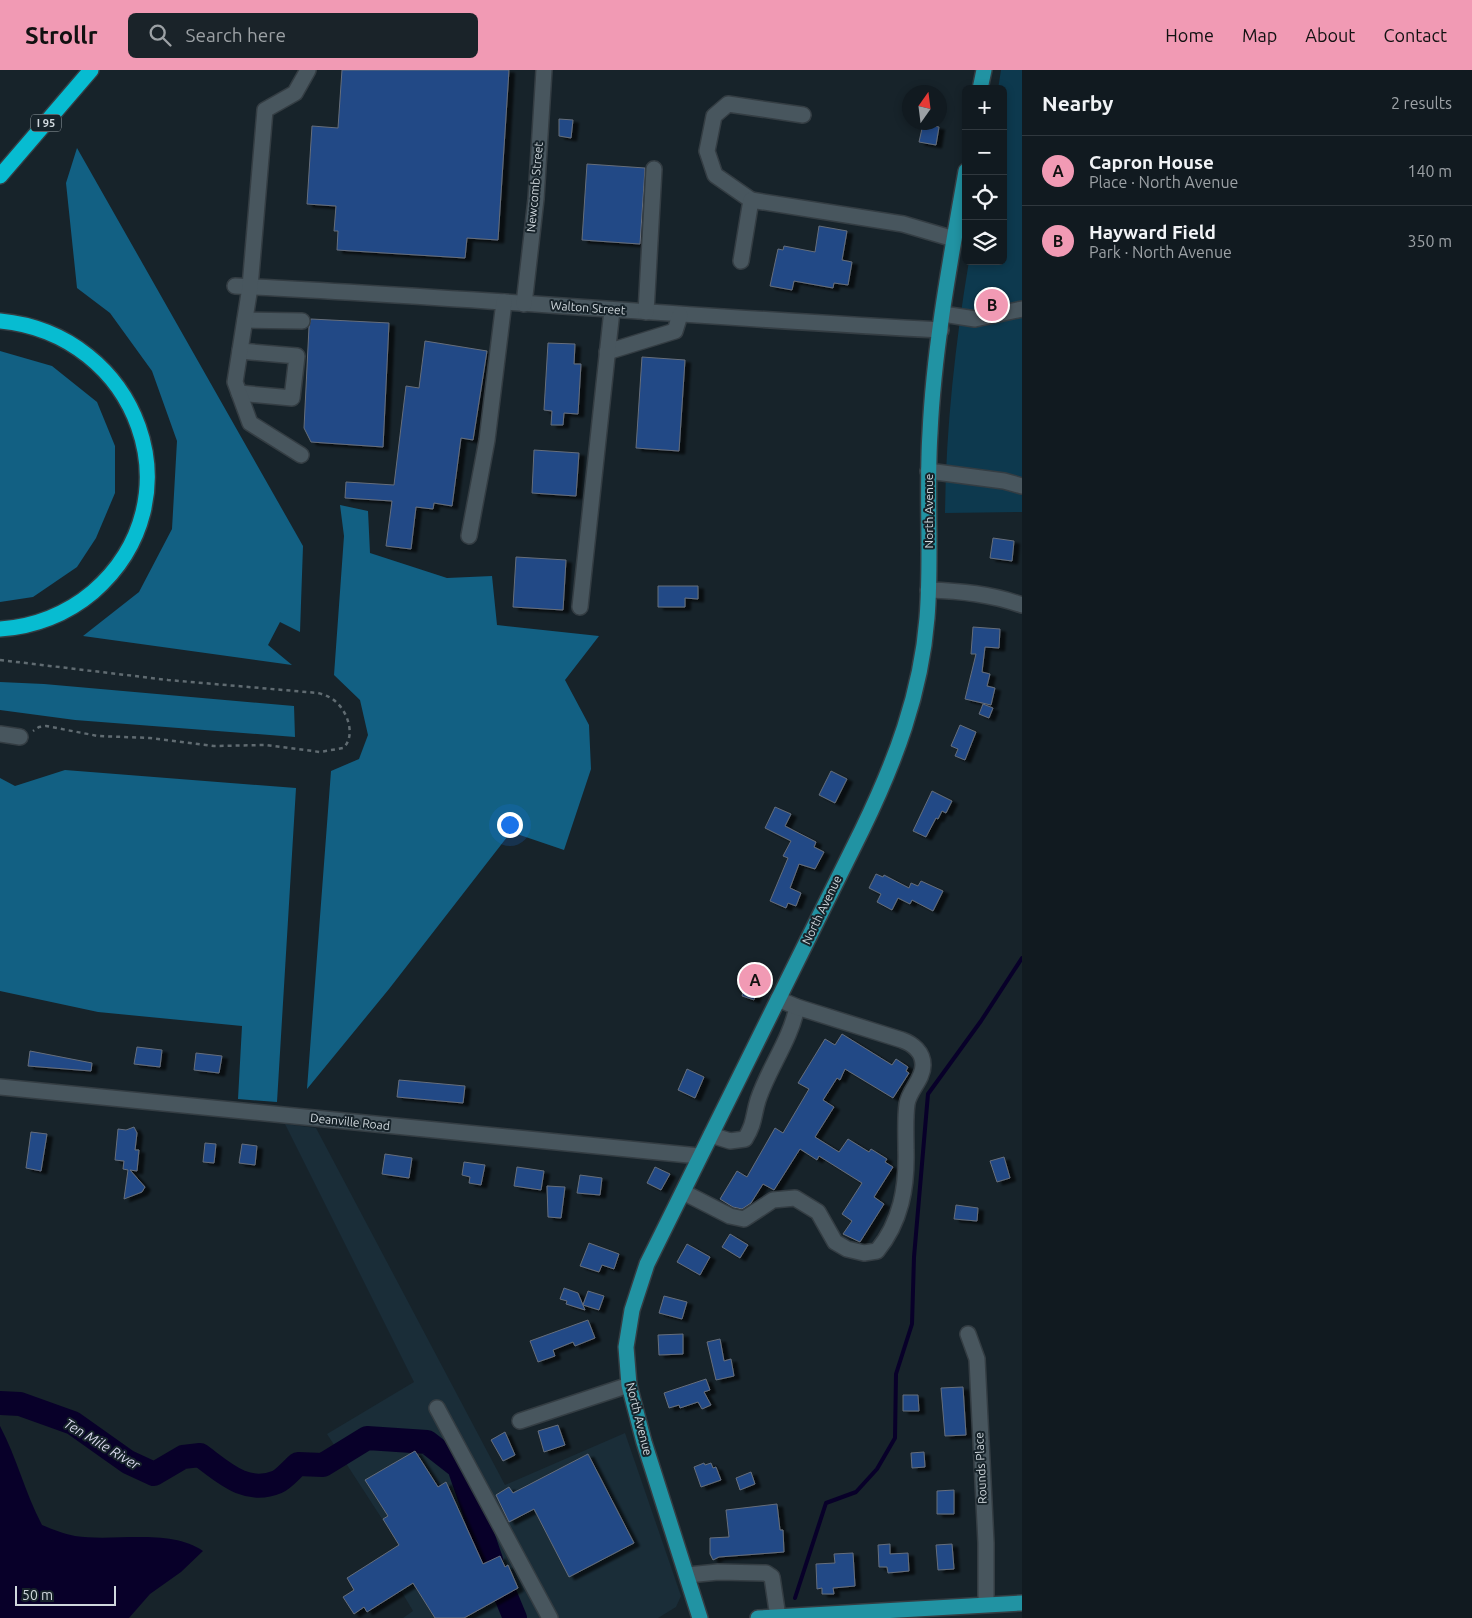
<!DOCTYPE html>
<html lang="en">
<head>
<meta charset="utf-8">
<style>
	:root { --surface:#111a20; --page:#1a2329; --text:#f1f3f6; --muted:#9ca1a5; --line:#30383e; --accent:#f19ab4 }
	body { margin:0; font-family:Ubuntu,sans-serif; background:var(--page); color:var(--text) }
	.controls { position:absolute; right:15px; top:15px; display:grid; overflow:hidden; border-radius:8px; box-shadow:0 2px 8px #0003 }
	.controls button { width:45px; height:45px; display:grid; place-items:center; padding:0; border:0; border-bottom:1px solid var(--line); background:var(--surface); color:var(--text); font:25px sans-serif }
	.compass { position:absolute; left:902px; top:15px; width:45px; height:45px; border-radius:50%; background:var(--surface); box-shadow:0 2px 8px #0003; rotate:14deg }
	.scale { position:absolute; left:15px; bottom:12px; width:101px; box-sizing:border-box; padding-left:5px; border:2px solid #d0d8dd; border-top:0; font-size:14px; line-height:18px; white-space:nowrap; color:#d0d8dd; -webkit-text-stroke:4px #17232a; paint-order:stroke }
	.you { position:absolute; left:509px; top:754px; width:18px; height:18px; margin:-12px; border:4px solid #fff; border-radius:50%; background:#1a73e8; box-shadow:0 0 0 8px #1a73e833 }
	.badge { display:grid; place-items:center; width:32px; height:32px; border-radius:50%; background:var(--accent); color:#111; font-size:16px; font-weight:700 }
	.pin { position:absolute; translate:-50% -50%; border:2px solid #fff; box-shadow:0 1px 5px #0006 }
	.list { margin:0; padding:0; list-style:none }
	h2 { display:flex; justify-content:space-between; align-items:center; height:65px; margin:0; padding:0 20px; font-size:21px }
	h2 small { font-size:16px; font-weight:400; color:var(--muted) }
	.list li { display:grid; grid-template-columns:32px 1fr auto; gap:15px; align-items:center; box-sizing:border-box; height:70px; padding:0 20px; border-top:1px solid var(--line) }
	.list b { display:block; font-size:19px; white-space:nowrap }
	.list p { margin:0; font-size:16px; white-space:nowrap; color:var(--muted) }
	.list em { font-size:16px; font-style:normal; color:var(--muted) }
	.icon { flex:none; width:28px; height:28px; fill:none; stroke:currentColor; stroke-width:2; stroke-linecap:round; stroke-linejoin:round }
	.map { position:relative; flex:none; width:1022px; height:1548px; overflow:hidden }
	header { display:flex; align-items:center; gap:30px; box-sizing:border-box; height:70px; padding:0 25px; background:var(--accent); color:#111 }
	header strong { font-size:24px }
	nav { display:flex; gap:28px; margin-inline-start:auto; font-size:18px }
	.search { width:350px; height:45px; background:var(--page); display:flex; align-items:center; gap:12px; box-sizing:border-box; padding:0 18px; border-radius:8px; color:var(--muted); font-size:19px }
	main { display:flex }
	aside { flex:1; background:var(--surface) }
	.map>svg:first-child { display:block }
</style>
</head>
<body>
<header>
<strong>Strollr</strong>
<div class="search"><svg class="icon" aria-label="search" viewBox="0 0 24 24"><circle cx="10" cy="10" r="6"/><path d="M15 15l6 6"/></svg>Search here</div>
<nav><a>Home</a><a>Map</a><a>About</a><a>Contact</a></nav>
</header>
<main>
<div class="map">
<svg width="1022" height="1548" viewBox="0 0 1022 1548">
	<defs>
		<filter id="shadow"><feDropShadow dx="5.5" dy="3" stdDeviation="1" flood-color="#0009"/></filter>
	</defs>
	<rect width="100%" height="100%" fill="#17232a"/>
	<!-- built -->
	<path fill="#1a2d38" d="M 285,1054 L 316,1058 L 505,1415 L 625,1363 L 681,1526 L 676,1537 L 658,1548 L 403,1548 L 413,1541 L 381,1487 L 399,1475 L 327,1364 L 414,1312 Z"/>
	<!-- green -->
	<path fill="#0d394e" d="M 1001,0 L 1022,0 L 1022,442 L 945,443 C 946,358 955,275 969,191 L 1003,191 L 1003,19 L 998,19 Z"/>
	<!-- forest -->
	<g fill="#126083">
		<path d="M 77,78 L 303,476 L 300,562 L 280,552 L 268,575 L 292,595 L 83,566 L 139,522 L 172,459 L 177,371 L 152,301 L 110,243 L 77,218 L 66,113 Z"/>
		<path d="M 0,281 L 52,296 L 97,332 L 115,376 L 115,423 L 96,468 L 77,497 L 33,527 L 0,532 Z"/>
		<path d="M 340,435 L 368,441 L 370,483 L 447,508 L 492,506 L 497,555 L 599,566 L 565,610 L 589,655 L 591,699 L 564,780 L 511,762 L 389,919 L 307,1019 L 331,701 L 359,689 L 368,665 L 360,630 L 334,605 L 344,466 Z"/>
		<path d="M 0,612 L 44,614 L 294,636 L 295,667 L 75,650 L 0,640 Z"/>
		<path d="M 65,700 L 296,718 L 277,1032 L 238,1029 L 242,956 L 98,942 L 0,921 L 0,708 L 15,716 Z"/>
	</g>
	<!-- water -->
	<path fill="#080029" d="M 0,1356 C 17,1388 25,1423 42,1455 C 52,1459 64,1464 75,1466 C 113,1472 170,1458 203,1481 L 181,1502 L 150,1524 L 129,1548 L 0,1548 Z"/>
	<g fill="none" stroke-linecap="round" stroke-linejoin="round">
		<!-- stream -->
		<path stroke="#080029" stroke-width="4" d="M 795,1528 L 826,1433 L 856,1422 L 877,1399 L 895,1368 L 896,1304 L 912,1254 L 914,1187 L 928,1024 L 981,951 L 1022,888"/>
		<!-- river -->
		<g stroke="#080029" stroke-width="24">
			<path d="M 0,1333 L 20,1334 L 73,1353 L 128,1392 L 154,1404 L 183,1387 L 200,1385 C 223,1402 246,1425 277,1412 C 284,1409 292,1399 298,1394 L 323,1395 L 367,1368 L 427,1372 L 459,1397 L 491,1490"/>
			<path d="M 505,1524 L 515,1548"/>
		</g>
	</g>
	<!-- building -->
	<g fill="#214886" stroke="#666e7b" filter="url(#shadow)">
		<path d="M 342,0 L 509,0 L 498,170 L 467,168 L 465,188 L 337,180 L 338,161 L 334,161 L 336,136 L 307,134 L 312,56 L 338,58 Z"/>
		<path d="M 559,49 L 573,50 L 571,68 L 559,66 Z"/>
		<path d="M 923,54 L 939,57 L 936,75 L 919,72 Z"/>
		<path d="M 587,94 L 645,98 L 640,174 L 582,170 Z"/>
		<path d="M 819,156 L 847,161 L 842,190 L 852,192 L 848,215 L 834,213 L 833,218 L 794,211 L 792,220 L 770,216 L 778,179 L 783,180 L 784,176 L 815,182 Z"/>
		<path d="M 311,249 L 389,253 L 383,377 L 311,372 L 304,358 L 309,257 Z"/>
		<path d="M 425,271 L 487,281 L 473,370 L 461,368 L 452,436 L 434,433 L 433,439 L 416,437 L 411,479 L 386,476 L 392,431 L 345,428 L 346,412 L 394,415 L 406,316 L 419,318 Z"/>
		<path d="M 548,273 L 575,274 L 574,294 L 581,294 L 578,344 L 564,343 L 563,355 L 551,355 L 552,341 L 544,340 Z"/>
		<path d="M 642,287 L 685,290 L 679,381 L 636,378 Z"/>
		<path d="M 534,380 L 579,383 L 576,426 L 532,423 Z"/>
		<path d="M 993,468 L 1014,471 L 1012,491 L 990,488 Z"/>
		<path d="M 516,487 L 566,490 L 563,540 L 513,537 Z"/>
		<path d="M 658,516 L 698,516 L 698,529 L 685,528 L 685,537 L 658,537 Z"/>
		<path d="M 973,557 L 1000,559 L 999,578 L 985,577 L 982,602 L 990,604 L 987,616 L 995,618 L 991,635 L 965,629 L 976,584 L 971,584 Z"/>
		<path d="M 983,634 L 993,638 L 989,648 L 979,644 Z"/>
		<path d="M 960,655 L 976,662 L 965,690 L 955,686 L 958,679 L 951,676 Z"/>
		<path d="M 831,701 L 847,709 L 835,733 L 819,725 Z"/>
		<path d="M 932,721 L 952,731 L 946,743 L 942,741 L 938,749 L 936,748 L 926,767 L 913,761 Z"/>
		<path d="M 775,737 L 791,744 L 785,756 L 816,772 L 814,777 L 824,782 L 815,799 L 799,794 L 790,818 L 801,823 L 796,836 L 788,833 L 786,838 L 770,831 L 788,788 L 783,786 L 791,771 L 765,758 Z"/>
		<path d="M 876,804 L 883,807 L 884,805 L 909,818 L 911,813 L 918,816 L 921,811 L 943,821 L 933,841 L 912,830 L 910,834 L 898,828 L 892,840 L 877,832 L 881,824 L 869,818 Z"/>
		<path d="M 750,897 L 767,902 L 762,918 L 758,917 L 754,930 L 742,926 Z"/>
		<path d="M 842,964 L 892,995 L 896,989 L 908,997 L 906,1001 L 909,1003 L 893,1028 L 845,999 L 840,1010 L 837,1008 L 823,1030 L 834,1037 L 815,1067 L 839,1082 L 848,1069 L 869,1082 L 871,1079 L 887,1089 L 885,1092 L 893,1097 L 874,1127 L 884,1134 L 860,1172 L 843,1164 L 852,1151 L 842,1144 L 862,1113 L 819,1086 L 817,1090 L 800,1079 L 774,1120 L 763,1114 L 751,1133 L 742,1139 L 733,1137 L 720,1129 L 737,1101 L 747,1107 L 775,1058 L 783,1063 L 809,1019 L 798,1013 L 825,969 L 835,975 Z"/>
		<path d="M 137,977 L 162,980 L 160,997 L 134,994 Z"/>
		<path d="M 30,981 L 92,993 L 91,1001 L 28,996 Z"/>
		<path d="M 196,983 L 222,986 L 219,1003 L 194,1000 Z"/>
		<path d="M 687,999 L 704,1007 L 695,1028 L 678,1020 Z"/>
		<path d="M 399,1010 L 465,1016 L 463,1033 L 397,1027 Z"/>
		<path d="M 134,1057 L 137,1063 L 135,1080 L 139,1080 L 137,1101 L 130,1100 L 145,1117 L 142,1122 L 124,1129 L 128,1100 L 123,1099 L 124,1091 L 115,1090 L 118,1059 L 126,1060 Z"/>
		<path d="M 31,1062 L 47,1064 L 41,1101 L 26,1098 Z"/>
		<path d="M 205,1073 L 216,1074 L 214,1093 L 203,1092 Z"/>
		<path d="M 242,1074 L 257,1076 L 255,1095 L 239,1093 Z"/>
		<path d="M 385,1084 L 412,1088 L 409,1108 L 382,1104 Z"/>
		<path d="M 1004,1087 L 1010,1108 L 997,1112 L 990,1091 Z"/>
		<path d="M 464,1092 L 485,1095 L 481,1115 L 469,1113 L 470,1107 L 462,1105 Z"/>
		<path d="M 517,1097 L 544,1101 L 541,1120 L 514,1116 Z"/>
		<path d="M 655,1097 L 670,1104 L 661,1120 L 647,1113 Z"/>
		<path d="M 580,1105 L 602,1108 L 600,1125 L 577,1123 Z"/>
		<path d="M 547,1116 L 565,1117 L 561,1148 L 548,1147 Z"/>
		<path d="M 956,1135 L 978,1138 L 977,1151 L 954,1149 Z"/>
		<path d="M 730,1164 L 748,1175 L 740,1188 L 722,1177 Z"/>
		<path d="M 589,1173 L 619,1184 L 614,1199 L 602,1195 L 599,1202 L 580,1196 Z"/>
		<path d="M 687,1174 L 710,1187 L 700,1205 L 677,1192 Z"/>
		<path d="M 564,1218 L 578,1223 L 585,1240 L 566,1234 L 567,1231 L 560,1229 Z"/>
		<path d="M 588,1221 L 604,1226 L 599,1240 L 583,1235 Z"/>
		<path d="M 664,1226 L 687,1232 L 682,1249 L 659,1243 Z"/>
		<path d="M 588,1250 L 595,1268 L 575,1276 L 573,1272 L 553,1280 L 555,1286 L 538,1292 L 530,1271 Z"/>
		<path d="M 683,1264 L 683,1284 L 659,1285 L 658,1265 Z"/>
		<path d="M 720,1269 L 724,1291 L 731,1289 L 734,1306 L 716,1310 L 707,1272 Z"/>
		<path d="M 706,1309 L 710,1320 L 704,1322 L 711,1335 L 702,1339 L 698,1332 L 680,1338 L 679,1335 L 669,1338 L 664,1323 Z"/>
		<path d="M 963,1317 L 966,1365 L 945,1366 L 941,1318 Z"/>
		<path d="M 903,1325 L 918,1325 L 919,1341 L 903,1341 Z"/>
		<path d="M 558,1355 L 565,1375 L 544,1382 L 538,1361 Z"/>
		<path d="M 505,1362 L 515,1385 L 503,1391 L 491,1370 Z"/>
		<path d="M 415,1381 L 438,1417 L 446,1412 L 483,1494 L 500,1486 L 505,1497 L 508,1495 L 518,1518 L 464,1548 L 435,1548 L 413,1513 L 367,1542 L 364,1537 L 354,1544 L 343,1527 L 354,1520 L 347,1508 L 399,1475 L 383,1449 L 388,1446 L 365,1410 Z"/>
		<path d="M 924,1382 L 925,1397 L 912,1398 L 911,1383 Z"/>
		<path d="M 588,1384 L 634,1473 L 569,1507 L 534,1439 L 509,1452 L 496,1425 L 509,1417 L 513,1423 Z"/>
		<path d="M 704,1393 L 705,1395 L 711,1393 L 713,1398 L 716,1397 L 721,1410 L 701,1417 L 694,1397 Z"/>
		<path d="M 751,1402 L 755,1414 L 740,1420 L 736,1408 Z"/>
		<path d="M 954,1420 L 954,1444 L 937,1444 L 937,1421 Z"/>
		<path d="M 777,1434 L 780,1460 L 783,1460 L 784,1482 L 719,1487 L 713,1490 L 710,1484 L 710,1468 L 729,1467 L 726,1440 Z"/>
		<path d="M 890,1474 L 890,1484 L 908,1483 L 909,1501 L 888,1503 L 887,1497 L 879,1497 L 878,1475 Z"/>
		<path d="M 952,1474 L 954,1499 L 938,1500 L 936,1475 Z"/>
		<path d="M 853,1483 L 855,1516 L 833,1518 L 834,1524 L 822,1524 L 822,1518 L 817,1519 L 816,1494 L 835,1493 L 834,1484 Z"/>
	</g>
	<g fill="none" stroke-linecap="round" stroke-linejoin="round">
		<defs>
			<g id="minor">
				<path d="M 751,130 L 715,105 L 707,81 L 714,46 L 728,34 L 803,45"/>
				<path d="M 741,191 L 751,130 L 903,154 L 954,169"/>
				<path d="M 235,216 C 471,227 705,248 941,260"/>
				<path d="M 524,234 L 536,129 L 544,0"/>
				<path d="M 646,242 L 654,99"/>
				<path d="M 943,244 L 975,249 L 1022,239"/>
				<path d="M 245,250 L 302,251"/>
				<path d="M 607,282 L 675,261 L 680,245"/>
				<path d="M 239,323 L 292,328 L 297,286 L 240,281"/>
				<path d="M 301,385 L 250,353 L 235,312 L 250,217 L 265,40 L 295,23 L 308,0"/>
				<path d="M 928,401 L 1004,411 L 1022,416"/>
				<path d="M 469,466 L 487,370 L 504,232"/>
				<path d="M 928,520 C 961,521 991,524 1022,535"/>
				<path d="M 580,537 L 612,240"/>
				<path d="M 0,664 L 20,667"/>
				<path d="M 0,1017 L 699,1086"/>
				<path d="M 711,1065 L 730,1071 L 745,1069 C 755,1053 753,1046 758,1030 C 769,997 790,971 797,937"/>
				<path d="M 683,1122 L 730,1146 L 744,1149 L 773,1130 L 795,1128 L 818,1142 L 835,1172 L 847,1179 L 864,1183 L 877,1181 C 901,1152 907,1117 906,1080 C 906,1065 905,1048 907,1034 C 909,1020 923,1010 923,995 C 923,982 913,974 902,970 L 797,937 L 778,929"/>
				<path d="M 968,1264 L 977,1289 L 986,1473 L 986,1534"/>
				<path d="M 437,1338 L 550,1548"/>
				<path d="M 520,1351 L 629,1315"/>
				<path d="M 688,1505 L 718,1502 L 766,1503 L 772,1507 L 778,1547"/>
			</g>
			<g id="major">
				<path d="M 980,19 L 984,0"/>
				<path d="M 700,1548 L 644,1372 L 629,1315 L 626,1277 L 632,1240 L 647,1194 L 862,760 C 895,692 921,624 927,548 C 932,487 926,424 930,363 C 934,275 951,187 966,101"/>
				<path d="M 758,1548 L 1022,1533"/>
			</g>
			<g id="highway">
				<path d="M 0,106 L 91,0"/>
				<path d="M 0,251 C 138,264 200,429 93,522 C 67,544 34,557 0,559"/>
			</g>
		</defs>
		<!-- minor casing -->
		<use href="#minor" stroke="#343d43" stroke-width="18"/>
		<!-- major casing -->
		<use href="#major" stroke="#343d43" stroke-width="18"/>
		<!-- highway casing -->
		<use href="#highway" stroke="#343d43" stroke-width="18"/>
		<!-- path -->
		<path stroke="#606b71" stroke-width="2.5" stroke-dasharray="4 4" stroke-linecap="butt" d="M 0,590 L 168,610 L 318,623 C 325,625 331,627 336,632 C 348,642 356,667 343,678 L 320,682 L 266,675 L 214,676 L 150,668 L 98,666 L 46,656 L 39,657 L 33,661"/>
		<!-- minor -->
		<use href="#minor" stroke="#48565e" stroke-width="15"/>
		<!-- major -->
		<use href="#major" stroke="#2193a3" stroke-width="15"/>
		<!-- highway -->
		<use href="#highway" stroke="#07bcd1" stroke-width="15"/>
	</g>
	<g text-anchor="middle" stroke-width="4" stroke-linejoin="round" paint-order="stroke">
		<!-- shield labels -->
		<rect fill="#17232a" stroke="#98a2a7" stroke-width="1" x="31" y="44.5" width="30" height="17" rx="4"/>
		<g font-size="11" font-weight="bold" fill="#d0d8dd">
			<text x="46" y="57">I 95</text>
		</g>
		<!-- street labels -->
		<g font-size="12" fill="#d0d8dd" stroke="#17232a">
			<text transform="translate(535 117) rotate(-85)" y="4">Newcomb Street</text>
			<text transform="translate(588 238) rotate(4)" y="4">Walton Street</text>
			<text transform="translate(929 441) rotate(-90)" y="4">North Avenue</text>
			<text transform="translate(822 840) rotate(-64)" y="4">North Avenue</text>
			<text transform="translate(350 1052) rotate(6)" y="4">Deanville Road</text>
			<text transform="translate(639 1349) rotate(76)" y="4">North Avenue</text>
			<text transform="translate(981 1398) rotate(-93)" y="4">Rounds Place</text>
		</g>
		<!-- water labels -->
		<g font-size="14" font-style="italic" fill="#dadaef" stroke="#17232a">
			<text transform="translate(102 1374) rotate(31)" y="5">Ten Mile River</text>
		</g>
	</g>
</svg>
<div class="controls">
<button>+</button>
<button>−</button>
<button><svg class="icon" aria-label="locate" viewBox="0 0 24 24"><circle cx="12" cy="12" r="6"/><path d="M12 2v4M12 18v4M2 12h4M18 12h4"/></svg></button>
<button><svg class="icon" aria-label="layers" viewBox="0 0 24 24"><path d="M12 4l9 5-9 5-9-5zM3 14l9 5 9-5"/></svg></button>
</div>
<svg class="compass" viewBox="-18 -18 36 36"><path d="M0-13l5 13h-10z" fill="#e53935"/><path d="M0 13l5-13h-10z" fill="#9ca1a5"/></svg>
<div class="scale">50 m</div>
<div class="you"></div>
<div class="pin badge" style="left:755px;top:910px">A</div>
<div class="pin badge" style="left:992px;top:235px">B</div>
</div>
<aside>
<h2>Nearby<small>2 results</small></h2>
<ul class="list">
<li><span class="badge">A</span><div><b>Capron House</b><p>Place · North Avenue</p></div><em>140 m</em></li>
<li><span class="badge">B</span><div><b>Hayward Field</b><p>Park · North Avenue</p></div><em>350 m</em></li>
</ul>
</aside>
</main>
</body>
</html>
